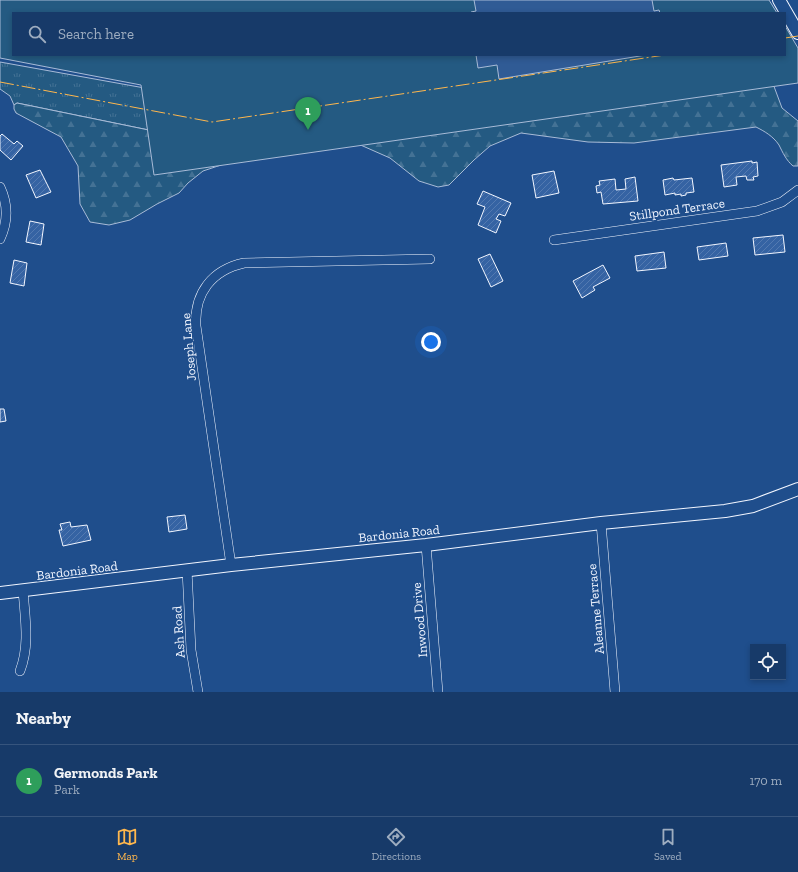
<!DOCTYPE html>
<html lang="en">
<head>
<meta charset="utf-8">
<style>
	:root { --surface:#173a69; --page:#244571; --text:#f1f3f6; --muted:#9eadc0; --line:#36547d; --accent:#ffb74d }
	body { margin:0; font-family:"Zilla Slab",serif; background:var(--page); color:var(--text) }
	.controls { position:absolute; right:12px; bottom:12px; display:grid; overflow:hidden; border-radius:0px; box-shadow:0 2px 6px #0003 }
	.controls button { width:36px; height:36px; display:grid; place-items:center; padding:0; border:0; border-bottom:1px solid var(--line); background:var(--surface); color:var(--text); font:20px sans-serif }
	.you { position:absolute; left:431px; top:342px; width:14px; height:14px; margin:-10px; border:3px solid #fff; border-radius:50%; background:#1a73e8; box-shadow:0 0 0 6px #1a73e833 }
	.badge { display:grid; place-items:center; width:26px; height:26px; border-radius:50%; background:var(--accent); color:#fff; font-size:13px; font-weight:700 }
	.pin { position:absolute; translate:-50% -33px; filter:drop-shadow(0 1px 2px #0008) }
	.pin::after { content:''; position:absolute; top:21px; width:14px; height:12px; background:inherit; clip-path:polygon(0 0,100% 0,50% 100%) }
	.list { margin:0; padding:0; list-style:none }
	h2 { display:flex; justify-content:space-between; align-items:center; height:52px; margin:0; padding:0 16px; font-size:17px }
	h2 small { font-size:13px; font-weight:400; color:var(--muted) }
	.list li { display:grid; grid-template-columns:26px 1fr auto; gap:12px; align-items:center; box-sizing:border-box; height:72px; padding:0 16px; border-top:1px solid var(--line) }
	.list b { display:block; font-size:15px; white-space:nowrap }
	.list p { margin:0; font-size:13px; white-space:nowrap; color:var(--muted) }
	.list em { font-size:13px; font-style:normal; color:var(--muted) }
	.icon { flex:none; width:22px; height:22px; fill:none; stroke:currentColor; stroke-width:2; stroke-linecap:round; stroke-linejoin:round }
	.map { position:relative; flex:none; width:798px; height:692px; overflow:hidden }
	.search { position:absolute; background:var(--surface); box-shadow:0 2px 6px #0003; left:12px; right:12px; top:12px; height:44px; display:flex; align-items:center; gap:10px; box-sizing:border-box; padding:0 14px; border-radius:0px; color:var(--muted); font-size:15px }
	.sheet { height:124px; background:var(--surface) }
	nav { display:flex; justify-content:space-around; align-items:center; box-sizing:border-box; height:56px; border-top:1px solid var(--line); background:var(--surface); font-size:11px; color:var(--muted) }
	nav a { display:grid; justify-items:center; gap:2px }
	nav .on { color:var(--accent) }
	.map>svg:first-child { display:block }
</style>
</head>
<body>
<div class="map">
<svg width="798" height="692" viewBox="0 0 798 692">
	<defs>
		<pattern id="grass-tufts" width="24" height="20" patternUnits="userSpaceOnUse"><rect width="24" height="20" fill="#245a82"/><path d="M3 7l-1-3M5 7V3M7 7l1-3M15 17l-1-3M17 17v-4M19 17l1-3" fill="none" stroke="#447295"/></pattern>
		<pattern id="forest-firs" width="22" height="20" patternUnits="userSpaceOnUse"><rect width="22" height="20" fill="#245a82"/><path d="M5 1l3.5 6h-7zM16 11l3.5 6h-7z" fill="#447295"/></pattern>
		<pattern id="building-hatch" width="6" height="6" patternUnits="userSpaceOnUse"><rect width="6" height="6" fill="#3563a3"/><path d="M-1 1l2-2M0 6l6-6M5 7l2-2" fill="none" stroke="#537ab1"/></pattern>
	</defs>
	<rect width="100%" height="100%" fill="#1f4e8c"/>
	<!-- grass -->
	<path fill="url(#grass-tufts)" stroke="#a8bbd7" d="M 0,62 L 178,94 L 173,135 L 17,103 L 14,105 L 10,96 L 0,89 Z"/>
	<!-- forest -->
	<path fill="url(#forest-firs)" stroke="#a8bbd7" d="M 772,81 L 782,108 L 798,121 L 798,166 L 793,166 C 786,160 783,153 779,145 C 773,136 764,131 756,127 L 634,143 L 588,142 L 521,133 L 490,146 L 474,160 L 449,185 L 438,187 L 419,181 L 390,158 L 356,143 L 233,161 L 203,171 L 188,183 L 179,193 L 157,204 L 130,220 L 109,225 L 90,222 L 80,204 L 78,166 L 61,137 L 16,113 L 14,109 L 14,105 L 17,103 L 173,135 Z"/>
	<!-- park -->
	<path fill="#245a82" stroke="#a8bbd7" d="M 0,0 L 769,0 L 777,13 L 13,13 L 13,55 L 785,55 L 785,26 L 798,48 L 798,83 L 154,175 L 141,85 L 0,58 Z"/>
	<!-- parking -->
	<g fill="#305b95" stroke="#a8bbd7">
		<path d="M 474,0 L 652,0 L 654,11 L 659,10 L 660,13 L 471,13 L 471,12 L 476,11 Z"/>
		<path d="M 476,55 L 646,55 L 499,79 L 497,65 L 478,68 Z"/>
	</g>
	<!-- building -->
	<g fill="url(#building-hatch)" stroke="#f2f6ff">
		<path d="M 2,134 L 14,144 L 17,141 L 23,146 L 11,160 L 0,150 L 0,136 Z"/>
		<path d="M 752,161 L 752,163 L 757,162 L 758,176 L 753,177 L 754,180 L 747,180 L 746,176 L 736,177 L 737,185 L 724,187 L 721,165 Z"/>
		<path d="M 40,170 L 51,192 L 36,198 L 26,175 Z"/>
		<path d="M 554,171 L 559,193 L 536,198 L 532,175 Z"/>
		<path d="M 635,177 L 638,201 L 603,204 L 601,192 L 597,193 L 596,186 L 600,185 L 599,181 L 615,179 L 616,190 L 626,189 L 625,179 Z"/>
		<path d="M 673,178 L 674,180 L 692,178 L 694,192 L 686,193 L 686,195 L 681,196 L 681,194 L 675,195 L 675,193 L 665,195 L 663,180 Z"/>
		<path d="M 483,191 L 511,203 L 505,216 L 499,214 L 496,219 L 501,221 L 496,233 L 478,225 L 485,207 L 477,204 Z"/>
		<path d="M 30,221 L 44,224 L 41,245 L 26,242 Z"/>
		<path d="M 783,235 L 785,252 L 755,255 L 753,238 Z"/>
		<path d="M 726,243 L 728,256 L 699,260 L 697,247 Z"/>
		<path d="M 664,252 L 666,268 L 637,271 L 635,256 Z"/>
		<path d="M 490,254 L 503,281 L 491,287 L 478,259 Z"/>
		<path d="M 14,260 L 27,263 L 24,286 L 10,283 Z"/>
		<path d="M 603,265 L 610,278 L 593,287 L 595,290 L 582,298 L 573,281 Z"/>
		<path d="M 0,409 L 4,409 L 6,421 L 0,422 Z"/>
		<path d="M 185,515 L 187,529 L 169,532 L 167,517 Z"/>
		<path d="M 70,522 L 71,527 L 87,525 L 91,540 L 63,546 L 59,530 L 62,530 L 60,524 Z"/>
	</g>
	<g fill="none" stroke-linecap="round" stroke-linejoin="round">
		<defs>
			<g id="street">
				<path d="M 0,187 C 8,204 8,222 0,239"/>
				<path d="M 554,240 L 757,211 L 782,202 L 798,190"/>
				<path d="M 601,523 L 615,692"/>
				<path d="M 426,545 L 438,692"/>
				<path d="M 231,565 L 196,326 C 194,293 212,270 244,263 L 430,259"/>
				<path d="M 187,570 L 191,650 L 198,692"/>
				<path d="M 20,671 C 30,645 25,618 23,590"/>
			</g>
			<g id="secondary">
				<path d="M 779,0 L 798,33"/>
				<path d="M 0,593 L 231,565 L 426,545 L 601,523 L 725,511 L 753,506 L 798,489"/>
			</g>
		</defs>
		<!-- street casing -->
		<use href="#street" stroke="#f2f6ff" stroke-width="10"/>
		<!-- secondary casing -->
		<use href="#secondary" stroke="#f2f6ff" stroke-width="14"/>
		<!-- street -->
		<use href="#street" stroke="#1f4e8c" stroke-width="9"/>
		<!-- secondary -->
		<use href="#secondary" stroke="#1f4e8c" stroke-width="12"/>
		<!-- power -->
		<g stroke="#ffb74d" stroke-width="1" stroke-dasharray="14 3 2 3" stroke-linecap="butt">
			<path d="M 785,38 L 798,36"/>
			<path d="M 0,82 L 212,122 L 665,55"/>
		</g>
	</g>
	<g text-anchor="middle" stroke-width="3" stroke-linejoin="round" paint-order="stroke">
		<!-- street labels -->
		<g font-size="13" fill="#f2f6ff" stroke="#1f4e8c">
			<text transform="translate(677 209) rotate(-8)" y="5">Stillpond Terrace</text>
			<text transform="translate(188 347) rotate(-95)" y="5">Joseph Lane</text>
			<text transform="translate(399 533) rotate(-6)" y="5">Bardonia Road</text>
			<text transform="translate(77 570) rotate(-7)" y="5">Bardonia Road</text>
			<text transform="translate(595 609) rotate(-95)" y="5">Aleanne Terrace</text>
			<text transform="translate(419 620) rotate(-95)" y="5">Inwood Drive</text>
			<text transform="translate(178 632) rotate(-94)" y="5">Ash Road</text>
		</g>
	</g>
</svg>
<div class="controls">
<button><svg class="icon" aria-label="locate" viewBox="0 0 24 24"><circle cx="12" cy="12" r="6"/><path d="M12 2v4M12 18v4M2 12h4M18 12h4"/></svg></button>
</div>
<div class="you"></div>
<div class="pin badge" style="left:308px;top:130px;background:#2e9e5b">1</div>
<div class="search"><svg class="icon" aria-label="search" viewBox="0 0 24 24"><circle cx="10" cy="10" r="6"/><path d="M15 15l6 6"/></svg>Search here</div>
</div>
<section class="sheet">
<h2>Nearby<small></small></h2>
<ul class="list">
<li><span class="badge" style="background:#2e9e5b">1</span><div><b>Germonds Park</b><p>Park</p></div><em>170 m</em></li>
</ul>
</section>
<nav>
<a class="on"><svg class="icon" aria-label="map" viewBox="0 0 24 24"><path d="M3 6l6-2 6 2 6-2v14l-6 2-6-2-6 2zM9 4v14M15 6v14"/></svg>Map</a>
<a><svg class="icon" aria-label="directions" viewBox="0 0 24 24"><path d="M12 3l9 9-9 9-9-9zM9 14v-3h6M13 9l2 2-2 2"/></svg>Directions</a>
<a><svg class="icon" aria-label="saved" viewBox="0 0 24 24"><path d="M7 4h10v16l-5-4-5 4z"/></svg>Saved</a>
</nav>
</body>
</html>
